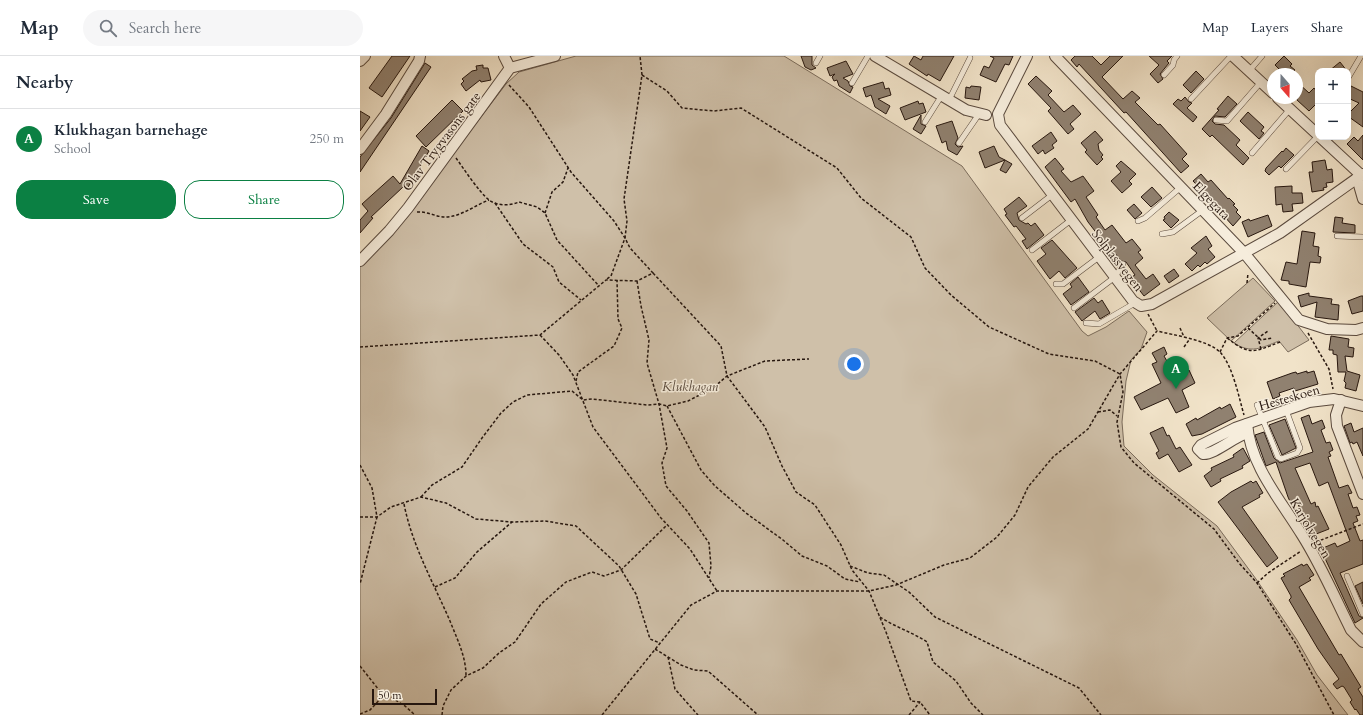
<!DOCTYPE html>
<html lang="en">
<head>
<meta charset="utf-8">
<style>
	:root { --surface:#fff; --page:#f6f6f7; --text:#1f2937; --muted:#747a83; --line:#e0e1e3; --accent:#0b8043 }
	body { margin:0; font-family:Cardo,serif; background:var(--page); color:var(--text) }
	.controls { position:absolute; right:12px; top:12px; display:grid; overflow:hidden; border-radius:8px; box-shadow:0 4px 16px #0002 }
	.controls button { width:36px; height:36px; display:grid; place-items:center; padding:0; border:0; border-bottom:1px solid var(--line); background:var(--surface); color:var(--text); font:20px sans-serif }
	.compass { position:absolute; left:907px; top:12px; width:36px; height:36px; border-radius:50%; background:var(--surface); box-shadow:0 4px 16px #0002; rotate:160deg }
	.scale { position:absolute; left:12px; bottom:10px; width:65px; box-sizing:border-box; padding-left:4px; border:2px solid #27170f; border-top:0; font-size:11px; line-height:14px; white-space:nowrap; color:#27170f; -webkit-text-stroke:3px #f6eddc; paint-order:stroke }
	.you { position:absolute; left:494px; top:308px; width:14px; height:14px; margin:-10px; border:3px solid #fff; border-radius:50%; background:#1a73e8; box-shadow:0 0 0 6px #1a73e833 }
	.badge { display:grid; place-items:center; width:26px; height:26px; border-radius:50%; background:var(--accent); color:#fff; font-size:13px; font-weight:700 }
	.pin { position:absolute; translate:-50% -33px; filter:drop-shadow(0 1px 2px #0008) }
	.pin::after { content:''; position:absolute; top:21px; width:14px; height:12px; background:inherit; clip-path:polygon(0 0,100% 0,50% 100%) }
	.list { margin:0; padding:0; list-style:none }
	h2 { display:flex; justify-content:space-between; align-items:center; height:52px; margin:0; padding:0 16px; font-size:17px }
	h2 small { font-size:13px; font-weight:400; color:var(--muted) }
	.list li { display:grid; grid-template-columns:26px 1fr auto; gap:12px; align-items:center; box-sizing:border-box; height:60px; padding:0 16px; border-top:1px solid var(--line) }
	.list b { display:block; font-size:15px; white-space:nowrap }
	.list p { margin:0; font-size:13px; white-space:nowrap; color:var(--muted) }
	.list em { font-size:13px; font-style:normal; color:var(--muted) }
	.actions { display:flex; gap:8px; padding:12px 16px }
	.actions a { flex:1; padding:9px 0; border:1px solid var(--accent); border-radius:16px; text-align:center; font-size:14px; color:var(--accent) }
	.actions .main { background:var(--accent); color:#fff }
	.icon { flex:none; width:22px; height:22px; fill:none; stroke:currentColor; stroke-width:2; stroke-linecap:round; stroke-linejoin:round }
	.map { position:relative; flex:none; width:1003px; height:659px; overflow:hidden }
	header { display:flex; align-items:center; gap:24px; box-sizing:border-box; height:56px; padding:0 20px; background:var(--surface); border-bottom:1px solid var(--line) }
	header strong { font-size:19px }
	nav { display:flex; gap:22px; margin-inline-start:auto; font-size:14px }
	.search { width:280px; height:36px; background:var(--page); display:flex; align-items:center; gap:10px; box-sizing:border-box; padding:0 14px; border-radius:22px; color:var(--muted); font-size:15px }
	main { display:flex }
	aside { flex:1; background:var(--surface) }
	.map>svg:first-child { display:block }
</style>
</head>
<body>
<header>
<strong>Map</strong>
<div class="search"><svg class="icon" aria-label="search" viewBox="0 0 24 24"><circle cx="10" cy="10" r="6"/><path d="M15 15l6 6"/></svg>Search here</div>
<nav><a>Map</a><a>Layers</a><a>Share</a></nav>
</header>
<main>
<aside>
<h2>Nearby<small></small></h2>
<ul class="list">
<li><span class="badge">A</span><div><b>Klukhagan barnehage</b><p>School</p></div><em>250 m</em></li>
</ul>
<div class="actions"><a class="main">Save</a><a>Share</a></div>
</aside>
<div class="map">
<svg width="1003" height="659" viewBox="0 0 1003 659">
	<rect width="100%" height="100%" fill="#f1e3c9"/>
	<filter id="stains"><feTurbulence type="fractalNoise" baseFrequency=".005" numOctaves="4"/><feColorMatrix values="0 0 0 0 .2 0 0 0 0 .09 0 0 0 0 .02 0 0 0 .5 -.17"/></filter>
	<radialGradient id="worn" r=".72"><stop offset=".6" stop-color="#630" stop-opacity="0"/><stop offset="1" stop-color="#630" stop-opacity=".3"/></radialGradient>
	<!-- green -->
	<g fill="#cfc0a9" stroke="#7b6c5c">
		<path d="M 216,0 L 424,0 L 602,110 L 722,275 L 728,280 L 746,271 L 769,255 L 787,276 L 781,293 L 771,304 L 766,325 L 762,366 L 764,390 L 793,419 L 857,470 L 896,523 L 937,584 L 957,619 L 988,659 L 0,659 L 0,211 L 32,178 L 146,28 L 159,16 Z"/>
		<path d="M 893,222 L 915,245 L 871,285 L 847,262 Z"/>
		<path d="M 919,245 L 949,284 L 928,296 L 919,285 C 901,292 891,298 874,287 Z"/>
	</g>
	<!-- building -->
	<g fill="#908170" stroke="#27170f">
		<path d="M 32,0 L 50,0 L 22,41 L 9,32 Z"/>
		<path d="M 441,0 L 452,0 L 452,9 L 456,12 L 451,14 L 445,11 Z"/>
		<path d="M 554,0 L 561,4 L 563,0 L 594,0 L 580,25 L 568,18 L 567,20 L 549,8 Z"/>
		<path d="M 630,0 L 653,0 L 649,9 L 645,8 L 636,26 L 620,19 L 624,10 L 629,12 L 634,2 Z"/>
		<path d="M 715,0 L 732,0 L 741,9 L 750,0 L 763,0 L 742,21 L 763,43 L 772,35 L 780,42 L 775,46 L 798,69 L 800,68 L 827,98 L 822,103 L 829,110 L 821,117 L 766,56 L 764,57 L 719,8 L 717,11 L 711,4 Z"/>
		<path d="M 789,0 L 812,0 L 807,5 L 809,7 L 800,18 L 803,23 L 798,27 L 790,18 L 799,9 Z"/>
		<path d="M 924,0 L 932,8 L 930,10 L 935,14 L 931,18 L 924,18 L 915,9 Z"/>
		<path d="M 486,5 L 493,18 L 483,22 L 488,25 L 490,30 L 493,31 L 490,37 L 479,30 L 477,24 L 474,25 L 472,21 L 475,18 L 470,20 L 467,12 Z"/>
		<path d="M 980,6 L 987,15 L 969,15 Z"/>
		<path d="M 65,7 L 71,11 L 0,116 L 0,101 L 31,62 Z"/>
		<path d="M 123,9 L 123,12 L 128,12 L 131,24 L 121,26 L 120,24 L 106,35 L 101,28 L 104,25 L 102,23 L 112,15 L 117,14 L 116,10 Z"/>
		<path d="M 836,15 L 844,23 L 831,37 L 823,29 Z"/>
		<path d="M 676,20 L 692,35 L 688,39 L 704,56 L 713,49 L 721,58 L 710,68 L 714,73 L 708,78 L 688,55 L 691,52 L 668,28 Z"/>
		<path d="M 523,26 L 525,33 L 529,32 L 531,39 L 518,43 L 530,50 L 526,58 L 515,51 L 511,39 L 506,41 L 503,32 Z"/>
		<path d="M 937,26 L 949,37 L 954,32 L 958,37 L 958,46 L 949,55 L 937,44 Z"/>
		<path d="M 611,30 L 621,31 L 619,44 L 605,42 L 606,31 L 610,32 Z"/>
		<path d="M 991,30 L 1003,36 L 1003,71 L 989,61 L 991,59 L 989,57 L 999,47 L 988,42 Z"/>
		<path d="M 868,40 L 877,48 L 865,61 L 855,60 L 852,65 L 855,68 L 864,69 L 880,84 L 876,89 L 889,102 L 883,109 L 852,79 L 850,81 L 842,73 L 859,54 L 857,53 Z"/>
		<path d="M 825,41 L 829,46 L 832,47 L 827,52 L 837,61 L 833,66 L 813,48 L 818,43 L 821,45 Z"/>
		<path d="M 92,44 L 103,55 L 66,91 L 56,80 Z"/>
		<path d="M 558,45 L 559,48 L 563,47 L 566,56 L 545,64 L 540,52 Z"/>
		<path d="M 0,55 L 10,61 L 0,75 Z"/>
		<path d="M 888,56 L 904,71 L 901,75 L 904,77 L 899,83 L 880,65 Z"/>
		<path d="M 561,59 L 561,68 L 566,70 L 561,78 L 553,73 Z"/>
		<path d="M 592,65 L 598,82 L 595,88 L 598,91 L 603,90 L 597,99 L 588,94 L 586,85 L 582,87 L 576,70 Z"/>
		<path d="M 735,75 L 743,84 L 738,88 L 739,94 L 743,99 L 741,101 L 743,103 L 737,109 L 725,96 L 727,94 L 721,87 Z"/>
		<path d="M 691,76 L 697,85 L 692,89 L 694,92 L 685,98 L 683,94 L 678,98 L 672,90 Z"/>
		<path d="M 1003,79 L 1003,104 L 987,88 L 994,81 L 998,85 Z"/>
		<path d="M 62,90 L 69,95 L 47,133 L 43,131 L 11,161 L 13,162 L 0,177 L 0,164 L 8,155 L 2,148 L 33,120 L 40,128 Z"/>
		<path d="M 634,90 L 639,101 L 645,104 L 625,112 L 619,96 Z"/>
		<path d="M 926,92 L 934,99 L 921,112 L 919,110 L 909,119 L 905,115 L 906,112 L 922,95 L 923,96 Z"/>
		<path d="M 695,102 L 704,113 L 701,115 L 711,126 L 723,120 L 734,135 L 726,141 L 738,159 L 736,161 L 745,174 L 752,169 L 766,187 L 772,183 L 781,194 L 778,196 L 783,202 L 775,209 L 786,223 L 793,218 L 800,228 L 784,240 L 770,222 L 775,219 L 766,206 L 761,205 L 747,187 L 745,188 L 728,166 L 715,143 L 711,146 L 685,111 Z"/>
		<path d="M 645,104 L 652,108 L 646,117 L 640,114 Z"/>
		<path d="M 965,104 L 967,114 L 972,113 L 973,126 L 966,127 L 967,131 L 963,132 L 964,134 L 952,136 L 949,116 L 953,116 L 952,106 Z"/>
		<path d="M 761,105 L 776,118 L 769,125 L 772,128 L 762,137 L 751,125 L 761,116 L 756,110 Z"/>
		<path d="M 841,118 L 848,126 L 851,124 L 868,143 L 869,142 L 875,148 L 873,149 L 878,154 L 876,156 L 881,161 L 873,170 L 863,159 L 861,161 L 856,155 L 859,152 L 833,125 Z"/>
		<path d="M 932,130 L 932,137 L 942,137 L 943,147 L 932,148 L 933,155 L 923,156 L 922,148 L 916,149 L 915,131 Z"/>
		<path d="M 792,131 L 802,142 L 791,151 L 781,141 Z"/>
		<path d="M 659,141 L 667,150 L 657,157 L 659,164 L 666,168 L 668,167 L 671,170 L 675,167 L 684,179 L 667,193 L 662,185 L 666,183 L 656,170 L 654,171 L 645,159 L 647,158 L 644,153 Z"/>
		<path d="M 774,148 L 782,157 L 775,163 L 767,154 Z"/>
		<path d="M 809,156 L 819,164 L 811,172 L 803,164 L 805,163 L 804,161 Z"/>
		<path d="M 908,159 L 912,170 L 888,181 L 882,166 L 889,163 L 890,165 Z"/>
		<path d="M 975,161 L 983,162 L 982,167 L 995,169 L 995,177 L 973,176 Z"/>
		<path d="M 942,175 L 955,177 L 953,190 L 959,191 L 958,200 L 961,201 L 960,207 L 950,206 L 946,231 L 929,228 L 929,225 L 921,224 L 926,206 L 937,208 Z"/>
		<path d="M 846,180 L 852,190 L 848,193 L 855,201 L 847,208 L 845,206 L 840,211 L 838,209 L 832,215 L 825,208 L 837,197 L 831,192 Z"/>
		<path d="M 692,184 L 717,212 L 705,222 L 699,215 L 690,223 L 677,205 L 686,198 L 681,192 Z"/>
		<path d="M 814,213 L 819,220 L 809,227 L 804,220 Z"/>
		<path d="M 718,221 L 729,236 L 711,249 L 703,238 L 712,231 L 710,228 Z"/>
		<path d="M 949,237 L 949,240 L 972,243 L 971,248 L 979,249 L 978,264 L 955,261 L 957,246 L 941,251 L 938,240 Z"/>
		<path d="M 1001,240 L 1003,240 L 1003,255 L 992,258 L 988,245 Z"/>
		<path d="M 734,242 L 738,247 L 742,244 L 750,257 L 740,263 L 735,255 L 722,265 L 715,256 Z"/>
		<path d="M 971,280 L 989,283 L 988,291 L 994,292 L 993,301 L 985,300 L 987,315 L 1000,319 L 996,335 L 985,332 L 986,327 L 984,325 L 986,316 L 978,316 L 977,299 L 973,298 L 973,294 L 969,294 Z"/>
		<path d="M 804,291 L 807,298 L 804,300 L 816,321 L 829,314 L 835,327 L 822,334 L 829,351 L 816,357 L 808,342 L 781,354 L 774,341 L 801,327 L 792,308 L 797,306 L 792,297 Z"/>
		<path d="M 947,315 L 947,317 L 954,315 L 958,328 L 935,335 L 934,332 L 919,337 L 920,340 L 913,343 L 907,326 L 932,317 L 936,316 L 937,318 Z"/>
		<path d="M 870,348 L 876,361 L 842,378 L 832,380 L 826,368 L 836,362 L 837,364 L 860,351 L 861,353 Z"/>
		<path d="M 949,359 L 952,368 L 962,364 L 965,372 L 961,374 L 966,387 L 970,386 L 973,394 L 969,396 L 971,400 L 968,401 L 979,432 L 988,429 L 992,437 L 988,438 L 993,452 L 997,451 L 1000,459 L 996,460 L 998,465 L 993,467 L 1000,485 L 1003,484 L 1003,508 L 980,517 L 999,560 L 1003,562 L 995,567 L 963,498 L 964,497 L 963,492 L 975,487 L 977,491 L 990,485 L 968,426 L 959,430 L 950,407 L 935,412 L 951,448 L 955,446 L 956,451 L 958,450 L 969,473 L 951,480 L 938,448 L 932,450 L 928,441 L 916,406 L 906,410 L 896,382 L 895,379 L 904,376 L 914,402 L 920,407 L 953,396 L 941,362 Z"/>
		<path d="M 925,363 L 936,392 L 922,399 L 909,369 Z"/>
		<path d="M 991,367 L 994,376 L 1003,372 L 1003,400 L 997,386 L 993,388 L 992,386 L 990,387 L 984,370 Z"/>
		<path d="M 803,371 L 807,380 L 809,379 L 816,393 L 820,391 L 832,409 L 819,416 L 808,398 L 799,403 L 796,397 L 799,395 L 790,377 Z"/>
		<path d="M 883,392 L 890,405 L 882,410 L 883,412 L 860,423 L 861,425 L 851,431 L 844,420 L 852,414 L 851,412 L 874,401 L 873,399 Z"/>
		<path d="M 891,425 L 893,427 L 896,425 L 903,437 L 899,439 L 900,441 L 882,451 L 918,502 L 907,511 L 858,446 L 871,436 Z"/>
		<path d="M 942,508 L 943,510 L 947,508 L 954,519 L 949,522 L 951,524 L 939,531 L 979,599 L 981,598 L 1001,631 L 998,633 L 1003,641 L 1003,659 L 1000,659 L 996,653 L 995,654 L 990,646 L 992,644 L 984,631 L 982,630 L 977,633 L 973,628 L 979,623 L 958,593 L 929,544 L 931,542 L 931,540 L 921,522 L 925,520 L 923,518 Z"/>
		<path d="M 1003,526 L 1003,548 L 995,530 Z"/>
	</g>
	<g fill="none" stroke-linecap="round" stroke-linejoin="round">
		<defs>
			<g id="service">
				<path d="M 456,7 L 460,0"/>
				<path d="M 889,15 L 902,0"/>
				<path d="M 804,19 L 813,9 L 814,4 L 817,0"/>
				<path d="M 988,22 L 1001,0"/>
				<path d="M 492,27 L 508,0"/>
				<path d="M 831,43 L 871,0"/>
				<path d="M 589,44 L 610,2"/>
				<path d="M 856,64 L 867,65 L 901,26"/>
				<path d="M 565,66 L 582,39"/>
				<path d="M 599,87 L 619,58"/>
				<path d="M 892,97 L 930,53"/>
				<path d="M 926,113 L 958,80"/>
				<path d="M 662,162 L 692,139"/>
				<path d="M 778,165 L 785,162 L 821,131"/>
				<path d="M 802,178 L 813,176 L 843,154"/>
				<path d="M 977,180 L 1003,181"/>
				<path d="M 672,194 L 711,164"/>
				<path d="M 696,228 L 703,228 L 739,201"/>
				<path d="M 714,252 L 755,221 L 763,208"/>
				<path d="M 726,267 L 739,268 L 775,247"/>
				<path d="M 897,349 L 918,401 L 921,403 L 937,397 L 940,392 L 926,354"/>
				<path d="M 987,520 L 1003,558"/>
			</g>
			<g id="minor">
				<path d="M 144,0 L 150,12"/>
				<path d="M 515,0 L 606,54 L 626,59"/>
				<path d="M 667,0 L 638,58 L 640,69 L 773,245 L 781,250 L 792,248 L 920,177 L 1003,118"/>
				<path d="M 695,0 L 885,198 L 939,264 L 967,273 L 996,274 L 1003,272"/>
				<path d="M 873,0 L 913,37"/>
				<path d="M 0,5 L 5,0"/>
				<path d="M 918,42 L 958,79"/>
				<path d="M 960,81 L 1001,119"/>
				<path d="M 0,93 L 26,58 L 59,5 L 60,0"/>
				<path d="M 997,122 L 1003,143"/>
				<path d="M 0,205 L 29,175 L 48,152 L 150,12 L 195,0"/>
				<path d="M 981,344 L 976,359 L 977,370 L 1003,438"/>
				<path d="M 887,368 C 891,411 920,443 942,479 C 961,509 975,542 991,574 L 1003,586"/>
				<path d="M 888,377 C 875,380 854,399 843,398 L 838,393 L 841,389 L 875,372 L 949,346 L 974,343 L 1003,350"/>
			</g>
		</defs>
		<!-- service casing -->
		<use href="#service" stroke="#5a4a3e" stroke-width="6"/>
		<!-- minor casing -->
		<use href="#minor" stroke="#5a4a3e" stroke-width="12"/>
		<!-- path -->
		<g stroke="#27170f" stroke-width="1.5" stroke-dasharray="3 2" stroke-linecap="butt">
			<path d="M 282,19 L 307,35 L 322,52 L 354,55 L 381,52 L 477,112 L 501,142 L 551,181 L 565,212 L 591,239 L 629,271 L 689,298 L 735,305 L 760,318 L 763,336 L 757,366 L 761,391 L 774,407 L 854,473 L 879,507 L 897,527 L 936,588 L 974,659"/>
			<path d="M 149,29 L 169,51 L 211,116 L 254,165 L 265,182 L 251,220 L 247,223"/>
			<path d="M 96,102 C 104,113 119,136 129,144 C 137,150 150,150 159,146 L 177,151 L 185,157 L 197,184 L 239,230"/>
			<path d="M 135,147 L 163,188 L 193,211 L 199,226 L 221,244"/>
			<path d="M 57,156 C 67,155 76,161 85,161 C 101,161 115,149 129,144"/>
			<path d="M 185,157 L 192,136 L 203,126 L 208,112"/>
			<path d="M 293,217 L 361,290 L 367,320 L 405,371 L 422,410 L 436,436 L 455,449 L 481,489 L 492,514 L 509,535 L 526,576 L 551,645 L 560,646 L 570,659"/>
			<path d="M 277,225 L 281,250 L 289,284 L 287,307 L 299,348 L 307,392 L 302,407 L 306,430 L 327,455 L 349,487 L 351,510 L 349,522"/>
			<path d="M 887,227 L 888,217"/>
			<path d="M 788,258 L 797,275"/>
			<path d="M 820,272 L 824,281"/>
			<path d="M 888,272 L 901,284 L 912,282"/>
			<path d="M 948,277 L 969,313 L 973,333"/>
			<path d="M 180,279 L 199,299 L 213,319 L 233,371 L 301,462 L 330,493 L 357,535"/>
			<path d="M 867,282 C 890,300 894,296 920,286"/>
			<path d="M 0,291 L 180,279 L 246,224 L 277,225 L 293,217 L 270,192 L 265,182 L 267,165 L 264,143 L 282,19 L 280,0"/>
			<path d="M 824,291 L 829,284"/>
			<path d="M 901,293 L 898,282 L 908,275"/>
			<path d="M 860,296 L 867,282 L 878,280 L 915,247"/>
			<path d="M 216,325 L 218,316 L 254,290 L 262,272 L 258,263 L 257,224"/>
			<path d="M 307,350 L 341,414 L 355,430 L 386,457 L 423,484 L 442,500 L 467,510 L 485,523 L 500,526"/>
			<path d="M 738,356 L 750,354 L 757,360"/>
			<path d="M 0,409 L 12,432 L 17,461 L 0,528"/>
			<path d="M 61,441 L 72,429 L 102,411 L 122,382 L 141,357 L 153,346 L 167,339 L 212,335 L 223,344 L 232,343 L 287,349 L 299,348 L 307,350 L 328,345 L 353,332 L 367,320 L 405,305 L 449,303"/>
			<path d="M 44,448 C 52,489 73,526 90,565 C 97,583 106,600 106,620"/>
			<path d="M 0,461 L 17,461 L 31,451 L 61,441 L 86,447 L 116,463 L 152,466 L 185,465 L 216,470 L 259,510 L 276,538 L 290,583 L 300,587"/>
			<path d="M 956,486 L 1003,468"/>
			<path d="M 490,510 L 508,517 L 524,519 L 549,536 L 575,561 L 719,632 L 741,659"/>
			<path d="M 897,527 L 908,517 L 941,495"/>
			<path d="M 75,531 L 95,522 L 117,496 L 152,466"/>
			<path d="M 520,561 C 535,571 552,576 567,586 L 573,606 L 596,625 L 611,647 L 623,659"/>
			<path d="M 295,593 L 321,609 L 334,614 L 348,615 L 398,659"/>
			<path d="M 308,601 L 315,633 L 338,659"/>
			<path d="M 0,610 L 19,634 L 45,650 L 55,659"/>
			<path d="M 0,658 L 10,654 L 25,638"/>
			<path d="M 82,659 L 83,650 L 91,634 L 106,620 L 123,612 L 139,597 L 155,586 L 181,548 L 206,526 L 232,516 L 244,520 L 261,514 L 307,469"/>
			<path d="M 242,659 L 331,549 L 357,535 L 509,535 L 536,529 L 584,509 L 610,502 L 637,481 L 655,459 L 668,431 L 693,401 L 728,373 L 760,318 L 797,275 C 813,279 848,284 860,296 C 873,310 879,342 884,359"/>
			<path d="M 549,659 L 560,646"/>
		</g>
		<!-- service -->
		<use href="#service" stroke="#f6eddc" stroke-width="5"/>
		<!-- minor -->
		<use href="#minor" stroke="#f6eddc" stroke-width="10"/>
	</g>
	<g text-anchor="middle" stroke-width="3" stroke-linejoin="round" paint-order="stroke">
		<!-- street labels -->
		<g font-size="13" fill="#27170f" stroke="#f6eddc">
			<text transform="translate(81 85) rotate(-53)" y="5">Olav Trygvasons gate</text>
			<text transform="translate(852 144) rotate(46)" y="5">Elgegata</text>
			<text transform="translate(758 204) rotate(52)" y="5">Solplassvegen</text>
			<text transform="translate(929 341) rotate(-16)" y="5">Hesteskoen</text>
			<text transform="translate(951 472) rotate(59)" y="5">Karjolvegen</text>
		</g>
		<!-- park labels -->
		<g font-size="13" font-style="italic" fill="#594a3d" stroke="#f6eddc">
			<text x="330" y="335">Klukhagan</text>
		</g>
	</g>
	<rect width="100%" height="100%" filter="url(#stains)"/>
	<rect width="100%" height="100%" fill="url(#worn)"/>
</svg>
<div class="controls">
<button>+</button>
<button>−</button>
</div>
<svg class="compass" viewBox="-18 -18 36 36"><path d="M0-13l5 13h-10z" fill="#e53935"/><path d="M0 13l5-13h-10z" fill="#747a83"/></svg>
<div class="scale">50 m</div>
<div class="you"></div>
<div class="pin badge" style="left:816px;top:333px">A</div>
</div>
</main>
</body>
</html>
